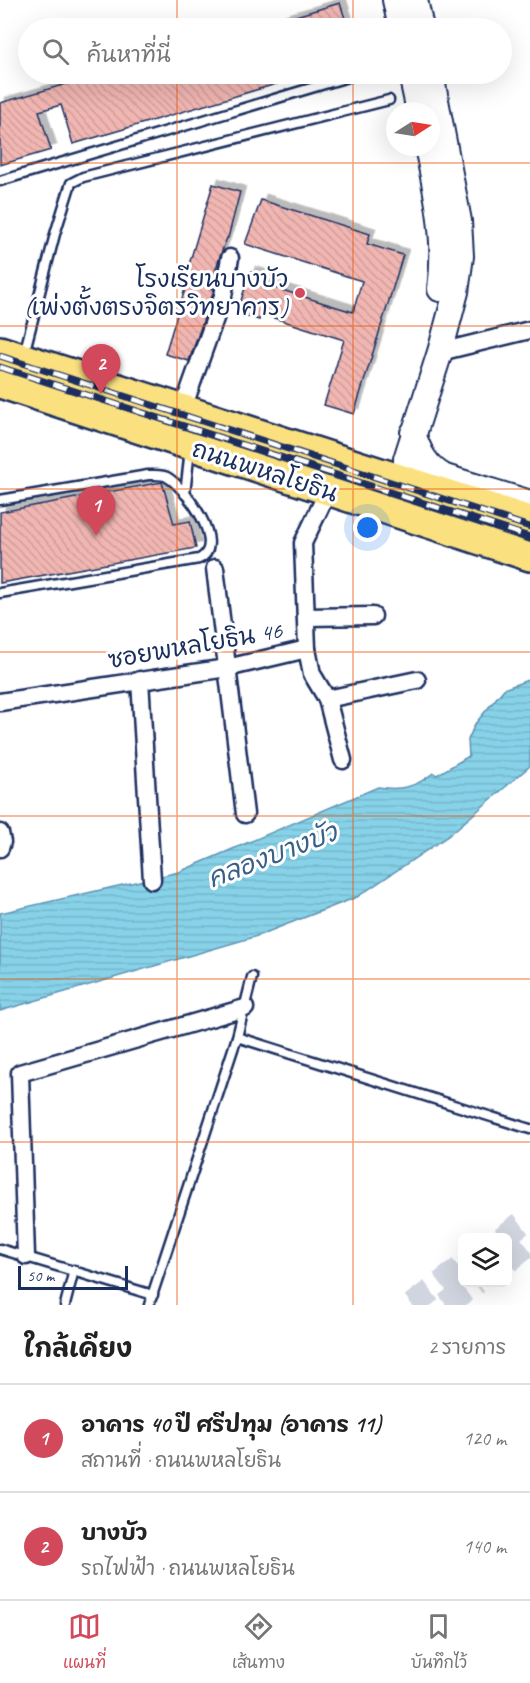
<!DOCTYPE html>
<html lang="th">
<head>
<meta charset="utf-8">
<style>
	:root { --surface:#fff; --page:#f6f6f6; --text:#222; --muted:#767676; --line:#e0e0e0; --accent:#d1495b }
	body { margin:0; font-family:Caveat,"Playpen Sans Thai",sans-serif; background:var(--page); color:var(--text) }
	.controls { position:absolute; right:18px; bottom:18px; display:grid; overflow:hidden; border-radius:9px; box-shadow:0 6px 24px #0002 }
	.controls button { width:54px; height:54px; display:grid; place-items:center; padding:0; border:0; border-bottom:2px solid var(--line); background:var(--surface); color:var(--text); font:30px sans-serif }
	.compass { position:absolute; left:386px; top:102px; width:54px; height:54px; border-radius:50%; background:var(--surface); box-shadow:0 6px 24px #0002; rotate:78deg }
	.scale { position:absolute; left:18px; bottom:15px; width:110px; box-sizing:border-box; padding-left:6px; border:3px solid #1b2f5e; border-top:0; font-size:16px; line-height:21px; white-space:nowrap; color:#1b2f5e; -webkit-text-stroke:4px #fff; paint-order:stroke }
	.you { position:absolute; left:368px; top:528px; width:21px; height:21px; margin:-15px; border:4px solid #fff; border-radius:50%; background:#1a73e8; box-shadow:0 0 0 9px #1a73e833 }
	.badge { display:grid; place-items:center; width:39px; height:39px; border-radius:50%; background:var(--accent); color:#fff; font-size:20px; font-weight:700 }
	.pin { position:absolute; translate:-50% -50px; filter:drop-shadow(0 2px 3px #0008) }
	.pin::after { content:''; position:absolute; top:32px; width:21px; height:18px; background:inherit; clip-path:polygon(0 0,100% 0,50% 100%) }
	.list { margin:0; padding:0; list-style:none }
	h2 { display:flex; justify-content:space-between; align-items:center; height:78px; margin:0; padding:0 24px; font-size:26px }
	h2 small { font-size:20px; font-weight:400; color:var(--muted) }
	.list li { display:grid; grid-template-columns:39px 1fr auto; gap:18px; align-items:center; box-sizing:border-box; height:108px; padding:0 24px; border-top:2px solid var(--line) }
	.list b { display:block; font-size:22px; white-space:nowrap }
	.list p { margin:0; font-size:20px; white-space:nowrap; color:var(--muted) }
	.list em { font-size:20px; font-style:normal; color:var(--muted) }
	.icon { flex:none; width:33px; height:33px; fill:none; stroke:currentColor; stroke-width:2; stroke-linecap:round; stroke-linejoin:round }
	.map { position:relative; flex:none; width:530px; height:1305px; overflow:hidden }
	.search { position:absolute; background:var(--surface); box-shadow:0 6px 24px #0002; left:18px; right:18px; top:18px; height:66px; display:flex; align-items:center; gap:15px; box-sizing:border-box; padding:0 21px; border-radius:33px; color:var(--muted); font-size:22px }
	.sheet { height:294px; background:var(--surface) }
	nav { display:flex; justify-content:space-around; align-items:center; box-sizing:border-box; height:84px; border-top:2px solid var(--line); background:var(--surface); font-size:16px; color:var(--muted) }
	nav a { display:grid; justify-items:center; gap:3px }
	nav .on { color:var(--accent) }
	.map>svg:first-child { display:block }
</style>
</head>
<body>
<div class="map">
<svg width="530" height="1305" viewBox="0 0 530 1305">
	<defs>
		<pattern id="water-rules" width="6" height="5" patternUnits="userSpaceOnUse" patternTransform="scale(1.5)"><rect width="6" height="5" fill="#87d2e8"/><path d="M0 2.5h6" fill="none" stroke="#74b5c9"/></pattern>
		<pattern id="building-back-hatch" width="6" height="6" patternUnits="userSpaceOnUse" patternTransform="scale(1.5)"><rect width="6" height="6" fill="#f1b6b1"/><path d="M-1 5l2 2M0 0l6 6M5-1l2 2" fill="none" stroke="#ce9d9b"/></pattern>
		<filter id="shadow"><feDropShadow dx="5.5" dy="-5.5" stdDeviation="0" flood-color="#0004"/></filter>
	</defs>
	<rect width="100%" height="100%" fill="#fff"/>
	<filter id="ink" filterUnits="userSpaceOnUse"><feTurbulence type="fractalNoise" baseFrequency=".0167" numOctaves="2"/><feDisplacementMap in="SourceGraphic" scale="12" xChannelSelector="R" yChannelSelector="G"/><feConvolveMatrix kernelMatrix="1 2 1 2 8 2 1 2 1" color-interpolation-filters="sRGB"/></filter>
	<g filter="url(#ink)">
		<!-- water -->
		<path fill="url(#water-rules)" stroke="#5c91b1" stroke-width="1.5" d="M 530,679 L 530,766 L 448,836 L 357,897 L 257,936 L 0,1011 L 0,913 L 179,872 L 378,787 C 400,791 416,787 433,773 L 437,775 L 469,756 L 468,740 L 475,724 L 504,689 Z"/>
		<!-- building -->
		<g fill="url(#building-back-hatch)" stroke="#1b2f5e" stroke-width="1.5" filter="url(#shadow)">
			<path d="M 340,3 L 348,28 L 265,28 L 265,25 Z"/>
			<path d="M 101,74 L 300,74 L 300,77 L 73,144 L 61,105 L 39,111 L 51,150 L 0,165 L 0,103 Z"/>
			<path d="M 213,184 L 240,192 L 228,238 L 227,238 L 220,256 L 210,288 L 214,289 L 213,293 L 189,361 L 165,354 L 191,269 L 188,268 Z"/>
			<path d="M 261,200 L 370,234 L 367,244 L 403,255 L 354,414 L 324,405 L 344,340 L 261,314 L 259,320 L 237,313 L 250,272 L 272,279 L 269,286 L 353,312 L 362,281 L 245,244 Z"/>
			<path d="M 162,482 L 174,524 L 190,521 L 196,548 L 0,583 L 0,512 Z"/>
		</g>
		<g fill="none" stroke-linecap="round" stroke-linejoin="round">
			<!-- secondary-tunnel -->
			<g stroke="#d1d5df" stroke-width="24" stroke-dasharray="24 12" stroke-linecap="butt">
				<path d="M 502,1238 L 530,1217"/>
				<path d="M 508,1261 L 530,1244"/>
				<path d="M 412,1305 L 462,1267"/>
				<path d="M 446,1305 L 477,1282"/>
			</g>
			<defs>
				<g id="service">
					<path d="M 0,181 L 358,74"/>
					<path d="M 24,354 L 55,234 L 71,183 L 83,177 L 389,100"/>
					<path d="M 185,494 L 190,449"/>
					<path d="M 0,500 L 148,475 C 154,475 162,474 167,477 C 186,488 228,545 199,559 L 0,593"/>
					<path d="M 237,1037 L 530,1129"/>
					<path d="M 0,1249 L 153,1295"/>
					<path d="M 65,1305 L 74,1270"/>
					<path d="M 149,1305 L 237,1037 L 252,977"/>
				</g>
				<g id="minor">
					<path d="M 440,352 L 530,330"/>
					<path d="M 183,408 L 223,296 L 230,258"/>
					<path d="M 328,491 L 303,543 L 307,649 L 312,674 L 327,699 L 343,760"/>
					<path d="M 215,568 L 245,814"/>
					<path d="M 306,617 L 373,616"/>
					<path d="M 140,680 L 152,880"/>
					<path d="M 327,699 L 417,680"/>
					<path d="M 0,702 L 227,668 L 307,649"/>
					<path d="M 0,833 L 2,842 L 0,848"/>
					<path d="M 26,1256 L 20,1073 L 245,1008"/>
				</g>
				<g id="secondary">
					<path d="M 395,0 L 401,28"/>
					<path d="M 415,0 L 421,28"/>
					<path d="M 411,74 L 419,111"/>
					<path d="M 427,147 C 437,195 447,240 440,289"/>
					<path d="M 413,433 C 419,452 426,467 445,477 L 530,503"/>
					<path d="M 416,483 C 408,476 406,469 406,459 L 440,352 L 456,292 L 461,256 L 459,221 L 431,74"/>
				</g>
				<g id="primary">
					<path d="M 0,350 L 530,520"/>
					<path d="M 0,384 L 530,557"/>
				</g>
			</defs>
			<!-- service casing -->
			<use href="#service" stroke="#1b2f5e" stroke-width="13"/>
			<!-- minor casing -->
			<use href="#minor" stroke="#1b2f5e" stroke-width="21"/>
			<!-- secondary casing -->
			<use href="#secondary" stroke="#1b2f5e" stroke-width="28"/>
			<!-- primary casing -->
			<use href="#primary" stroke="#1b2f5e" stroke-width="32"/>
			<!-- service -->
			<use href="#service" stroke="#fff" stroke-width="8"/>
			<!-- minor -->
			<use href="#minor" stroke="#fff" stroke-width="16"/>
			<!-- secondary -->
			<use href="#secondary" stroke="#fff" stroke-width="24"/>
			<!-- primary -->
			<use href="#primary" stroke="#fbe080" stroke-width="27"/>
			<defs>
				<g id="rail">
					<path d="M 0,356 L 530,527"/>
					<path d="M 0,367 L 530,537"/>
				</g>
			</defs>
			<!-- rail casing -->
			<use href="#rail" stroke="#1b2f5e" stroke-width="7"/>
			<!-- rail -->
			<use href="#rail" stroke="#fff" stroke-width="4.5" stroke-dasharray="14" stroke-linecap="butt"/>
		</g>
	</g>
	<!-- grid -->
	<path fill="none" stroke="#e8590c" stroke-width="1.5" stroke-opacity="0.55" d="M 177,0 L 177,28M 353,0 L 353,28M 177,74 L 177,1305M 353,74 L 353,1305M 0,163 L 530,163M 0,326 L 530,326M 0,489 L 530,489M 0,652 L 530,652M 0,816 L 530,816M 0,979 L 530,979M 0,1142 L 530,1142"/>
	<!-- markers -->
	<circle fill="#d1495b" stroke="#fff" stroke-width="2" cx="300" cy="293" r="6"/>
	<g text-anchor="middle" stroke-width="6" stroke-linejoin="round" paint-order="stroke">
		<!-- poi labels -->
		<g font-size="24" fill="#1b2f5e" stroke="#fff" text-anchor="end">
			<text x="288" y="287">โรงเรียนบางบัว<tspan x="288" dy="28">(เพ่งตั้งตรงจิตรวิทยาคาร)</tspan></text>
		</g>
		<!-- street labels -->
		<g font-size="24" fill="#1b2f5e" stroke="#fff">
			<text transform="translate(265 471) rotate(18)" y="8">ถนนพหลโยธิน</text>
			<text transform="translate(195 645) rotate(-10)" y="8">ซอยพหลโยธิน 46</text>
		</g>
		<!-- water labels -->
		<g font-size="26" font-style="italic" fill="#3b6087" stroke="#fff">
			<text transform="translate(272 855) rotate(-21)" y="9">คลองบางบัว</text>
		</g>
	</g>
</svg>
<div class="controls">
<button><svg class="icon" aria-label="layers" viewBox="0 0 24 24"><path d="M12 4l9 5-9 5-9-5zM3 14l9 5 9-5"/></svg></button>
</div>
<svg class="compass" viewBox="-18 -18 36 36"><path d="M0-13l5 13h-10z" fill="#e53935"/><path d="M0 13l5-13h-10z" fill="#767676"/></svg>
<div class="scale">50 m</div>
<div class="you"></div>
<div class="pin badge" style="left:96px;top:536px">1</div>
<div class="pin badge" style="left:101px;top:394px">2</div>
<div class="search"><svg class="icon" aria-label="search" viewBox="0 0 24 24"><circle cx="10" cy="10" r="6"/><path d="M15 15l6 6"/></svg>ค้นหาที่นี่</div>
</div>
<section class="sheet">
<h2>ใกล้เคียง<small>2 รายการ</small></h2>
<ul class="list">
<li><span class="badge">1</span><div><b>อาคาร 40 ปี ศรีปทุม (อาคาร 11)</b><p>สถานที่ · ถนนพหลโยธิน</p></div><em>120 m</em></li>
<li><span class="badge">2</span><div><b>บางบัว</b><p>รถไฟฟ้า · ถนนพหลโยธิน</p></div><em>140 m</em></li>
</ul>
</section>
<nav>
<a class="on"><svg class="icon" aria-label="map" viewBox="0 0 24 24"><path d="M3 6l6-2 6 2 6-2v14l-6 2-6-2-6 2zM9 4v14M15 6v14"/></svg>แผนที่</a>
<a><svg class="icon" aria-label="directions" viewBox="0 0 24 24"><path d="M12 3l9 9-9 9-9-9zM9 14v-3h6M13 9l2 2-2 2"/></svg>เส้นทาง</a>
<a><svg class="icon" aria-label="saved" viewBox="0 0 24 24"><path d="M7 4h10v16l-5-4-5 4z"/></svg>บันทึกไว้</a>
</nav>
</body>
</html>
